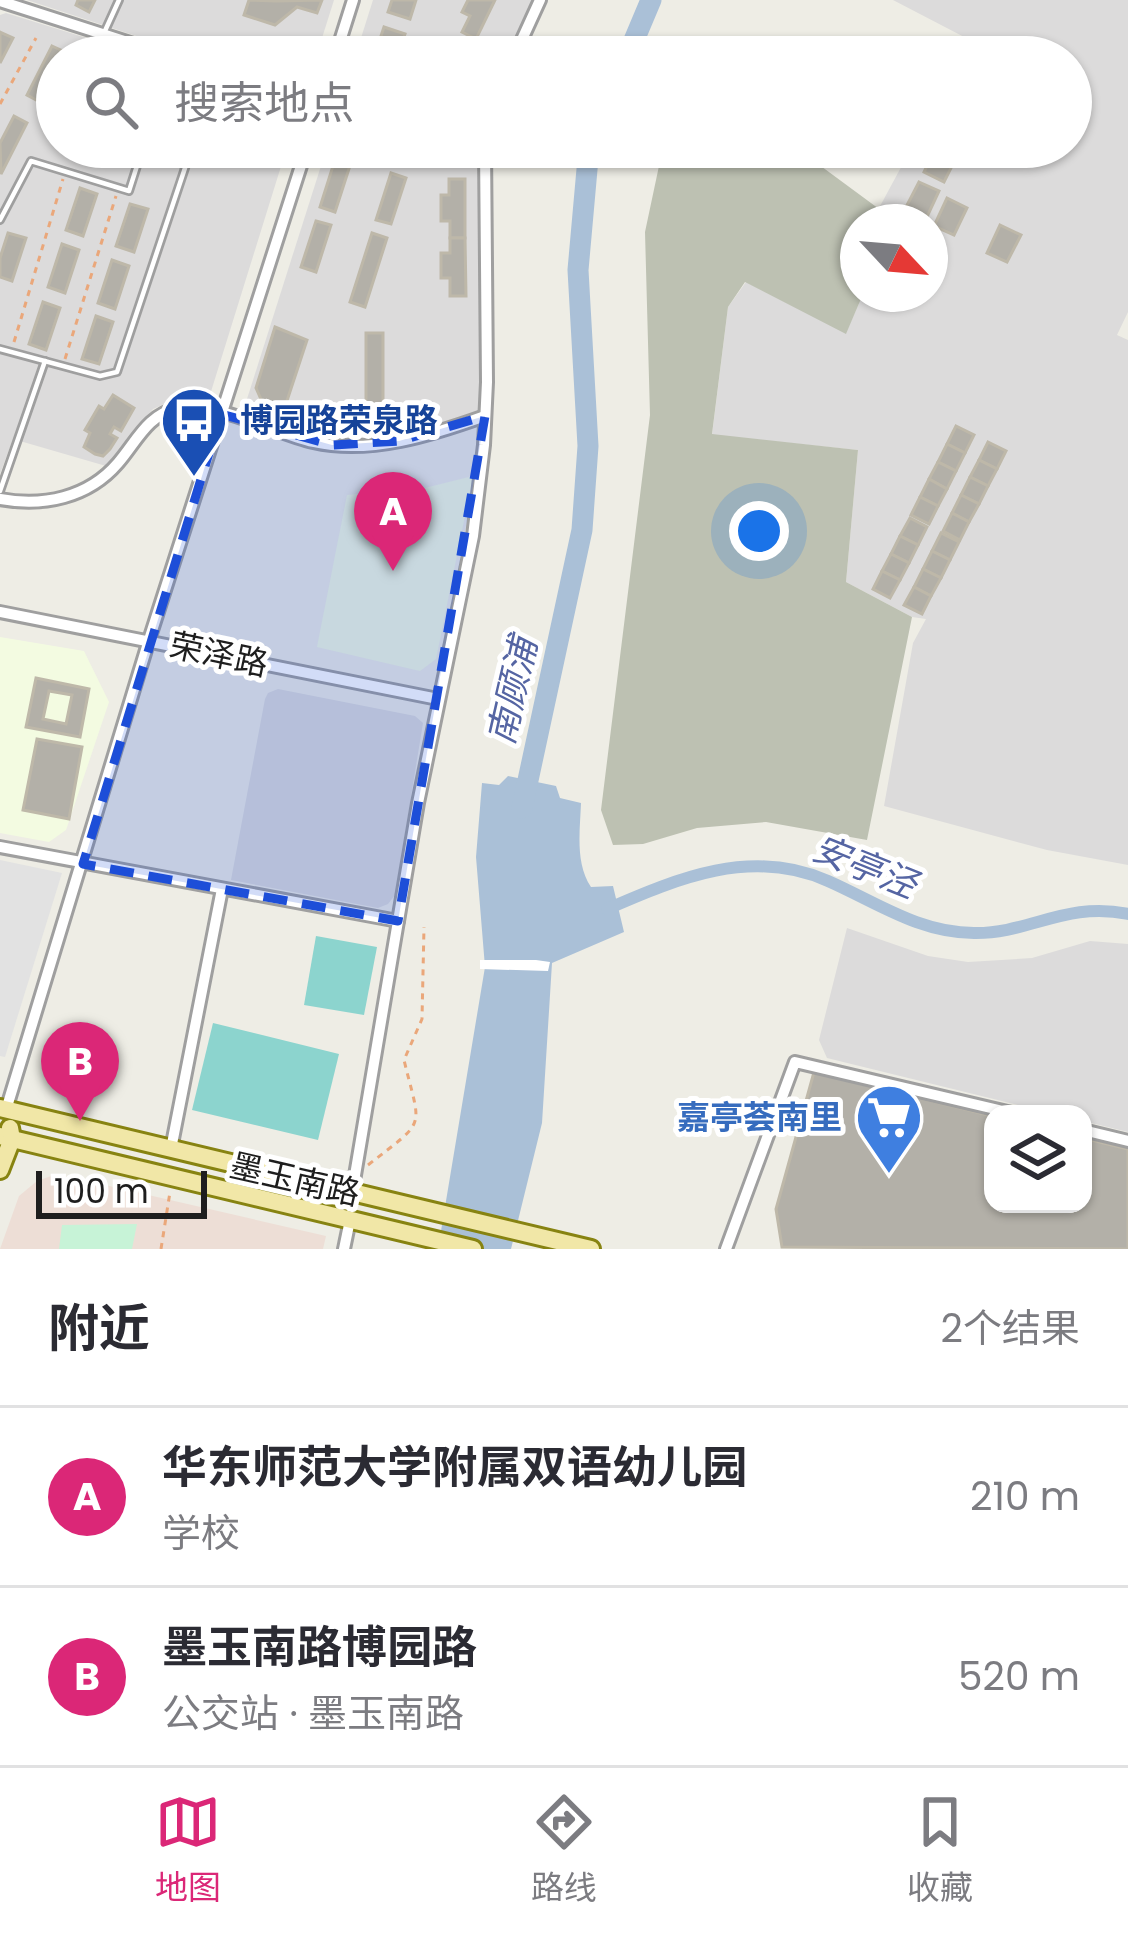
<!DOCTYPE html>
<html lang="zh">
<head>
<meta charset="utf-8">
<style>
	:root { --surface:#fff; --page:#f7f7f7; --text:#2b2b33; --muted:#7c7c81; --line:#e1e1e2; --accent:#db2777 }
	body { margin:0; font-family:Poppins,"Noto Sans SC",sans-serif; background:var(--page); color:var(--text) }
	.controls { position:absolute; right:36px; bottom:36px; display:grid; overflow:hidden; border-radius:24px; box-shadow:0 3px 9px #0004 }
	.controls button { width:108px; height:108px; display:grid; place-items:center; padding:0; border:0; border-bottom:3px solid var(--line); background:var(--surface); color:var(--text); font:60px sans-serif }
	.compass { position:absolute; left:840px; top:204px; width:108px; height:108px; border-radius:50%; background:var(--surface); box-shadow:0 3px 9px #0004; rotate:116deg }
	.scale { position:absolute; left:36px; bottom:30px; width:171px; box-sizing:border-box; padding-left:12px; border:6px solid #1e1e1e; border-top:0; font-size:33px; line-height:42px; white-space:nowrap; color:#1e1e1e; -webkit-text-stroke:9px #fff; paint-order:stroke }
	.you { position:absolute; left:759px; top:531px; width:42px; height:42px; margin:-30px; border:9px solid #fff; border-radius:50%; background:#1a73e8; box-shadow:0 0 0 18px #1a73e833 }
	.badge { display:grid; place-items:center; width:78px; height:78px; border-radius:50%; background:var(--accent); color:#fff; font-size:39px; font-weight:700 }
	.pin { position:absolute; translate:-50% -99px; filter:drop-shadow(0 3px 6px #0008) }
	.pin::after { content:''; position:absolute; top:63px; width:42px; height:36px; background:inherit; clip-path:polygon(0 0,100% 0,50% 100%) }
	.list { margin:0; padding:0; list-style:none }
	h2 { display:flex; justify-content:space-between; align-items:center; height:156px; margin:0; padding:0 48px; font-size:51px }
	h2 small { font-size:39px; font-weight:400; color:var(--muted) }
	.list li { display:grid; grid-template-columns:78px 1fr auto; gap:36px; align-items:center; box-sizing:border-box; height:180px; padding:0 48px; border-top:3px solid var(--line) }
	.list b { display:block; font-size:45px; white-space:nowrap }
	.list p { margin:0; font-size:39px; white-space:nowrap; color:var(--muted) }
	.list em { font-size:39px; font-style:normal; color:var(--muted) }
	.icon { flex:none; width:66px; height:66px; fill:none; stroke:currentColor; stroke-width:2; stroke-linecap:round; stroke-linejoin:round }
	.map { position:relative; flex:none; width:1128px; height:1249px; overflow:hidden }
	.search { position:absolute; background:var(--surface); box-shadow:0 3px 9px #0004; left:36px; right:36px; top:36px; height:132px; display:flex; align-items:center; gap:30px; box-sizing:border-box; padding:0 42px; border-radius:66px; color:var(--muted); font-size:45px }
	.sheet { height:516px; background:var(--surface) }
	nav { display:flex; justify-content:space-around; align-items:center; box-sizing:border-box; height:168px; border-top:3px solid var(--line); background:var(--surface); font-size:33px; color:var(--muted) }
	nav a { display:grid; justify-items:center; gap:6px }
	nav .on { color:var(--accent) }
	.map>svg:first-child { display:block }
</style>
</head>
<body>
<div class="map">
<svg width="1128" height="1249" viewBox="0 0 1128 1249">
	<rect width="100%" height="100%" fill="#eeede5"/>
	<!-- residential -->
	<g fill="#dcdbdb">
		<path d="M 27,0 L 334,0 L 316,57 L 200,57 Z"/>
		<path d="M 373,0 L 536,0 L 511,57 L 355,57 Z"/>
		<path d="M 893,0 L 1128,0 L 1128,312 L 1117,335 L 1128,340 L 1128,865 L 1047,850 L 884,806 L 913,643 L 926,619 L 912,617 L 846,582 L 858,450 L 712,435 L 728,307 L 746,282 L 846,333 L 863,294 L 930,294 L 930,222 L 893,222 L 879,208 L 912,147 L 1071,147 L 1071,57 L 959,57 L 968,39 Z"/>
		<path d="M 6,13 L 148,57 L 57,57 L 57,147 L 287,147 L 209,398 L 202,401 L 176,399 L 153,409 L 106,466 L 13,439 L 0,474 L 0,15 Z"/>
		<path d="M 327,147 L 436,147 L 478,160 L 482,407 L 474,417 L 402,437 L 338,442 L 301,434 L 253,418 L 248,411 L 247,399 Z"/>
		<path d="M 278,689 L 415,716 L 423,723 L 395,895 L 388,904 L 378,908 L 231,880 L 265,699 L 268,693 Z"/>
		<path d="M 847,928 L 928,956 L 968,962 L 1032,958 L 1090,941 L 1128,944 L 1128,1132 L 1083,1121 L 1083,1114 L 1055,1114 L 827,1058 L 819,1040 Z"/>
	</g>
	<!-- commercial -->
	<path fill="#edded6" d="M 57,1174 L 326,1236 L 323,1249 L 0,1249 L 19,1196 L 37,1181 Z"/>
	<!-- education -->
	<g fill="#f3fbe1">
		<path d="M 473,476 L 436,659 L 420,671 L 317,647 L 347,495 L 425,488 Z"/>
		<path d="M 0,637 L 84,651 L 109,702 L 66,830 L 49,842 L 0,833 Z"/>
	</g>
	<!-- construction -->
	<path fill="#bdc1b2" d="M 663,147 L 795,147 L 894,220 L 858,222 L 858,294 L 863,294 L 846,334 L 745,282 L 728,307 L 712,434 L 858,450 L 846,582 L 912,617 L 867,840 L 766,822 L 697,828 L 643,844 L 613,845 L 601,810 L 650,415 L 645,232 Z"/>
	<!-- park -->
	<path fill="#c7f3d7" d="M 137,1224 L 132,1249 L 59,1249 L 62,1225 Z"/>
	<!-- pitch -->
	<g fill="#8cd4ce">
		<path d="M 316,936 L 377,947 L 364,1015 L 304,1005 Z"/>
		<path d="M 213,1023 L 339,1054 L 318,1140 L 192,1110 Z"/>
	</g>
	<!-- parking -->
	<path fill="#e2e2e2" d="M 0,860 L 62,873 L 5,1057 L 0,1056 Z"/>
	<!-- water -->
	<path fill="#aac0d7" d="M 508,776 L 556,786 L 560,798 L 581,803 C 580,831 575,863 591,887 L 613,886 L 624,932 L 552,963 L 542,1123 L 511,1249 L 438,1249 L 485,967 L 476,857 L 482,783 L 499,785 Z"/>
	<!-- pier -->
	<path fill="#fff" d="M 480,960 L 536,960 L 550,962 L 548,971 L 480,969 Z"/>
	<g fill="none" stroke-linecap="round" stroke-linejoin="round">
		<!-- canal -->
		<path stroke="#aac0d7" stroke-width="12" d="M 607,909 C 678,878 752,847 828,881 C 876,902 919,933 974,933 C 1029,934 1066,901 1128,914"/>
		<!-- river -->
		<g stroke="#aac0d7" stroke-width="21">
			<path d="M 627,57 L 651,0"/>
			<path d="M 522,808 L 582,530 L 588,446 L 578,270 L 589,147"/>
		</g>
	</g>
	<!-- building -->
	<g fill="#b3b0a8" stroke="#beb8a9" stroke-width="3" fill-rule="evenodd">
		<path d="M 78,0 L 95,0 L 89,12 L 76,5 Z"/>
		<path d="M 249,0 L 276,1 L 322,0 L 317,13 L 297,7 L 275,25 L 244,15 Z"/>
		<path d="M 392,0 L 416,0 L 410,19 L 388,12 Z"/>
		<path d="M 468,0 L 495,0 L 476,39 L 462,32 L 470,16 L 462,12 Z"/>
		<path d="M 384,27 L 405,34 L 397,57 L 374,57 Z"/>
		<path d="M 0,32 L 13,38 L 0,63 Z"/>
		<path d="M 52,46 L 65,52 L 57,57 L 57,69 L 40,102 L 27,95 Z"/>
		<path d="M 14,116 L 27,123 L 1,174 L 0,143 Z"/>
		<path d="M 339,147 L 356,147 L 335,212 L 320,207 Z"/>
		<path d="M 936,147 L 958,154 L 944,182 L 924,172 Z"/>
		<path d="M 391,173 L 406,178 L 391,224 L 376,220 Z"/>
		<path d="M 449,179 L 465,179 L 465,238 L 450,238 L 450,221 L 441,221 L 441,195 L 449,195 Z"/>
		<path d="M 919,182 L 939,191 L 926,219 L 905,209 Z"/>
		<path d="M 80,188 L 97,194 L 83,236 L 66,230 Z"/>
		<path d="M 947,198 L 967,208 L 954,235 L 934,226 Z"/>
		<path d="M 130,204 L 148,209 L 134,252 L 116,246 Z"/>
		<path d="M 316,221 L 331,225 L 316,272 L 301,267 Z"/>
		<path d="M 1000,225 L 1021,235 L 1007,262 L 987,253 Z"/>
		<path d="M 8,233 L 26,238 L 12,281 L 0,277 L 0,258 Z"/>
		<path d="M 372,233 L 387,238 L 365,307 L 350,302 Z"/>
		<path d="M 450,238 L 465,238 L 466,296 L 450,296 L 450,278 L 441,278 L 441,253 L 450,253 Z"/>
		<path d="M 62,244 L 79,250 L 65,293 L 48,287 Z"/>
		<path d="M 112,260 L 129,266 L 115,309 L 98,303 Z"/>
		<path d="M 43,302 L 60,308 L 46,350 L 29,344 Z"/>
		<path d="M 96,316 L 113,322 L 99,364 L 82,359 Z"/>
		<path d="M 275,327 L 307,340 L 281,419 L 268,415 L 256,388 Z"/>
		<rect x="366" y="333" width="17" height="93"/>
		<path d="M 113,395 L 134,408 L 121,431 L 114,427 L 110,434 L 117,438 L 110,449 L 103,456 L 95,454 L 84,447 L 90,433 L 85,430 L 99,406 L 104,409 Z"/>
		<path d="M 956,426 L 974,435 L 965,453 L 947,444 Z"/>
		<path d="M 988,442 L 1006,451 L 997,469 L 979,460 Z"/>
		<path d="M 947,444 L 965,453 L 956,471 L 938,462 Z"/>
		<path d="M 979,460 L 997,469 L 988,486 L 970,477 Z"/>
		<path d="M 938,462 L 956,471 L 947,489 L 929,479 Z"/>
		<path d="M 970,477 L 988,486 L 979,504 L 961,495 Z"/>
		<path d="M 929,479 L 947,489 L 938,506 L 920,497 Z"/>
		<path d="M 961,495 L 979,504 L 969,522 L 952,513 Z"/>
		<path d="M 920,497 L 938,506 L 929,524 L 911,515 Z"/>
		<path d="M 952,513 L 969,522 L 960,540 L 943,531 Z"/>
		<path d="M 910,518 L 927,527 L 918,545 L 900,536 Z"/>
		<path d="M 941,533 L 959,542 L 950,560 L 932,551 Z"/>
		<path d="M 900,536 L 918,545 L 909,563 L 891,554 Z"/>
		<path d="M 932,551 L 950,560 L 941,578 L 923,569 Z"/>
		<path d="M 891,554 L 909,563 L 900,580 L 882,571 Z"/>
		<path d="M 923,569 L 941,578 L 931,596 L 914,587 Z"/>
		<path d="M 882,571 L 900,580 L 890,598 L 873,589 Z"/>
		<path d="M 914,587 L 931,596 L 922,614 L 904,605 Z"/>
		<path d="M 36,678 L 89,689 L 80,737 L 26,727 ZM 49,691 L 72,695 L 66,724 L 43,719 Z"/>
		<path d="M 37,739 L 82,747 L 69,819 L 23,810 Z"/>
		<path d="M 814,1072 L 993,1116 L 993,1204 L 1083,1204 L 1083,1138 L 1128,1149 L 1128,1249 L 782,1247 L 776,1209 Z"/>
	</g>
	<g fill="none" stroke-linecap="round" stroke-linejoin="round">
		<defs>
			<g id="lane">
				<path d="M 104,33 L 119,0"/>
				<path d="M 0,220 L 31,161 L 129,191 L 143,147"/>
				<path d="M 0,349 L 100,376 L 117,372 L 186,165 L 141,152"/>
				<path d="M 0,491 L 45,361"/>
			</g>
			<g id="street">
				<path d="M 0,1 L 174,57"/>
				<path d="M 335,57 L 353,0"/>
				<path d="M 514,57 L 540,0"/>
				<path d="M 465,147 L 484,153"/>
				<path d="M 0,499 C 43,507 88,498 118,463 C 137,441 147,415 178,408 C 211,400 278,434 313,442 C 370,455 432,435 485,416"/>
				<path d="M 0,612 L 438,699"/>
				<path d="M 0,847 L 398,921"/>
				<path d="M 6,1110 L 149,640 L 307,147"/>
				<path d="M 1083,1130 L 1128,1141"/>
				<path d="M 171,1149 L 222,889"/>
				<path d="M 352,1193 L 418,803 L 473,536 L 484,445 L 487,382 L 485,147"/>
				<path d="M 344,1249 L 350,1220"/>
				<path d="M 726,1249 L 795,1062 L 1016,1114"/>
			</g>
			<g id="primary">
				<path d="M 0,1108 L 591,1249"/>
				<path d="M 0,1136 L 473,1249"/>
				<path d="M 0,1170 L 12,1139 L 10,1128"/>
			</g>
		</defs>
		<!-- lane casing -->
		<use href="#lane" stroke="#9f9f9f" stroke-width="10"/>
		<!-- street casing -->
		<use href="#street" stroke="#9f9f9f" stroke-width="16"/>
		<!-- primary casing -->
		<use href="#primary" stroke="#878311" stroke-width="22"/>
		<!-- path -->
		<g stroke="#eaa77a" stroke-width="3" stroke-dasharray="6 6" stroke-linecap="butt">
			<path d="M 0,104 L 36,38"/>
			<path d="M 14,342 L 63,179"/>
			<path d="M 65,359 L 116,196"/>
			<path d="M 368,1165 C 428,1118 421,1131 404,1060 L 422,1019 L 424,927"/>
			<path d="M 161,1249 L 170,1192"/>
		</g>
		<!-- lane -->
		<use href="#lane" stroke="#fff" stroke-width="4.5"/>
		<!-- street -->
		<use href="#street" stroke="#fff" stroke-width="10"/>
		<!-- primary -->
		<use href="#primary" stroke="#f1e7a7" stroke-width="16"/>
	</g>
	<!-- marked area -->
	<path fill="#1d4ed8" fill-opacity="0.2" stroke="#1d4ed8" stroke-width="9" stroke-dasharray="24 15" stroke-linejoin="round" d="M 221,414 L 332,445 L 399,441 L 485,416 L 398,921 L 83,864 Z"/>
	<!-- icons -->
	<defs>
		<symbol id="bus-pin" viewBox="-11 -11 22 30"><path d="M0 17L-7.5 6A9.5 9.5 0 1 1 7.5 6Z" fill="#1a4fb4" stroke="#fff"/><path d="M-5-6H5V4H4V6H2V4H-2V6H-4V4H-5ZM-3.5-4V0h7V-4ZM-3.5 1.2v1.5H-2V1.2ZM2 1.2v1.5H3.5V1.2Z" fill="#fff"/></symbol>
		<symbol id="supermarket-pin" viewBox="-11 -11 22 30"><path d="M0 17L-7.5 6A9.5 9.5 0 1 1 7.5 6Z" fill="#3f7fe0" stroke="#fff"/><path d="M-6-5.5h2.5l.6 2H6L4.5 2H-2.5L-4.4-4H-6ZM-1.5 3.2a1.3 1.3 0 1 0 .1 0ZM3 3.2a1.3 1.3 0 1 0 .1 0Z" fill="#fff"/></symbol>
	</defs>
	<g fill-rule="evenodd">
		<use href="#bus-pin" x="156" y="382" width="76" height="104"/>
		<use href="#supermarket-pin" x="851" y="1079" width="76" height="104"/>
	</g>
	<g text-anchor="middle" stroke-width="10" stroke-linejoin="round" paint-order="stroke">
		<!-- transit labels -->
		<g font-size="33" font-weight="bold" fill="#164399" stroke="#fff" text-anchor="start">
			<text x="240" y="432">博园路荣泉路</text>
		</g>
		<!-- street labels -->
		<g font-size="33" fill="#1e1e1e" stroke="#fff">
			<text transform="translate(219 654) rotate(12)" y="12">荣泽路</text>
			<text transform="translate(295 1179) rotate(13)" y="12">墨玉南路</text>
		</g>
		<!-- shop labels -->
		<g font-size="33" font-weight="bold" fill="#366cbe" stroke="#fff" text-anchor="end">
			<text x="842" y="1129">嘉亭荟南里</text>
		</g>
		<!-- water labels -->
		<g font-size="36" font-style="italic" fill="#5565a3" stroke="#fff">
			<text transform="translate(512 691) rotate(-77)" y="13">南顾浦</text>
			<text transform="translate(865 866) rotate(22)" y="13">安亭泾</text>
		</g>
	</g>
</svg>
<div class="controls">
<button><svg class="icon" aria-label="layers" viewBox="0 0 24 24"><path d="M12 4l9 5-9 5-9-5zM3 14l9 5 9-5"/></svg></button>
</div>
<svg class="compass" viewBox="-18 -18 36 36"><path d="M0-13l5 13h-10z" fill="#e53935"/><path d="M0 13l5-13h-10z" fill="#7c7c81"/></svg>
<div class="scale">100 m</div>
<div class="you"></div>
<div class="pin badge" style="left:393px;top:571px">A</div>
<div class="pin badge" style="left:80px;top:1121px">B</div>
<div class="search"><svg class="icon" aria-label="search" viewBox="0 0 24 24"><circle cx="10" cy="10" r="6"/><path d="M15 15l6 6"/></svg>搜索地点</div>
</div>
<section class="sheet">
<h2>附近<small>2个结果</small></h2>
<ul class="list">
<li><span class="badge">A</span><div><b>华东师范大学附属双语幼儿园</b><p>学校</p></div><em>210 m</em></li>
<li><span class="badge">B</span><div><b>墨玉南路博园路</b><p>公交站 · 墨玉南路</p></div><em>520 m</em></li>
</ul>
</section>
<nav>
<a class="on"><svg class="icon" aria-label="map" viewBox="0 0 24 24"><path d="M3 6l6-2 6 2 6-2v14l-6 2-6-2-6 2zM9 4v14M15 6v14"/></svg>地图</a>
<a><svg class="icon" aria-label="directions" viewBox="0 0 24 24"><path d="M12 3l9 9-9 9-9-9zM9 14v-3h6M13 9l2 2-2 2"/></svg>路线</a>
<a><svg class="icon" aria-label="saved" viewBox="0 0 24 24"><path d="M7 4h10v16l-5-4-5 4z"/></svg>收藏</a>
</nav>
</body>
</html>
